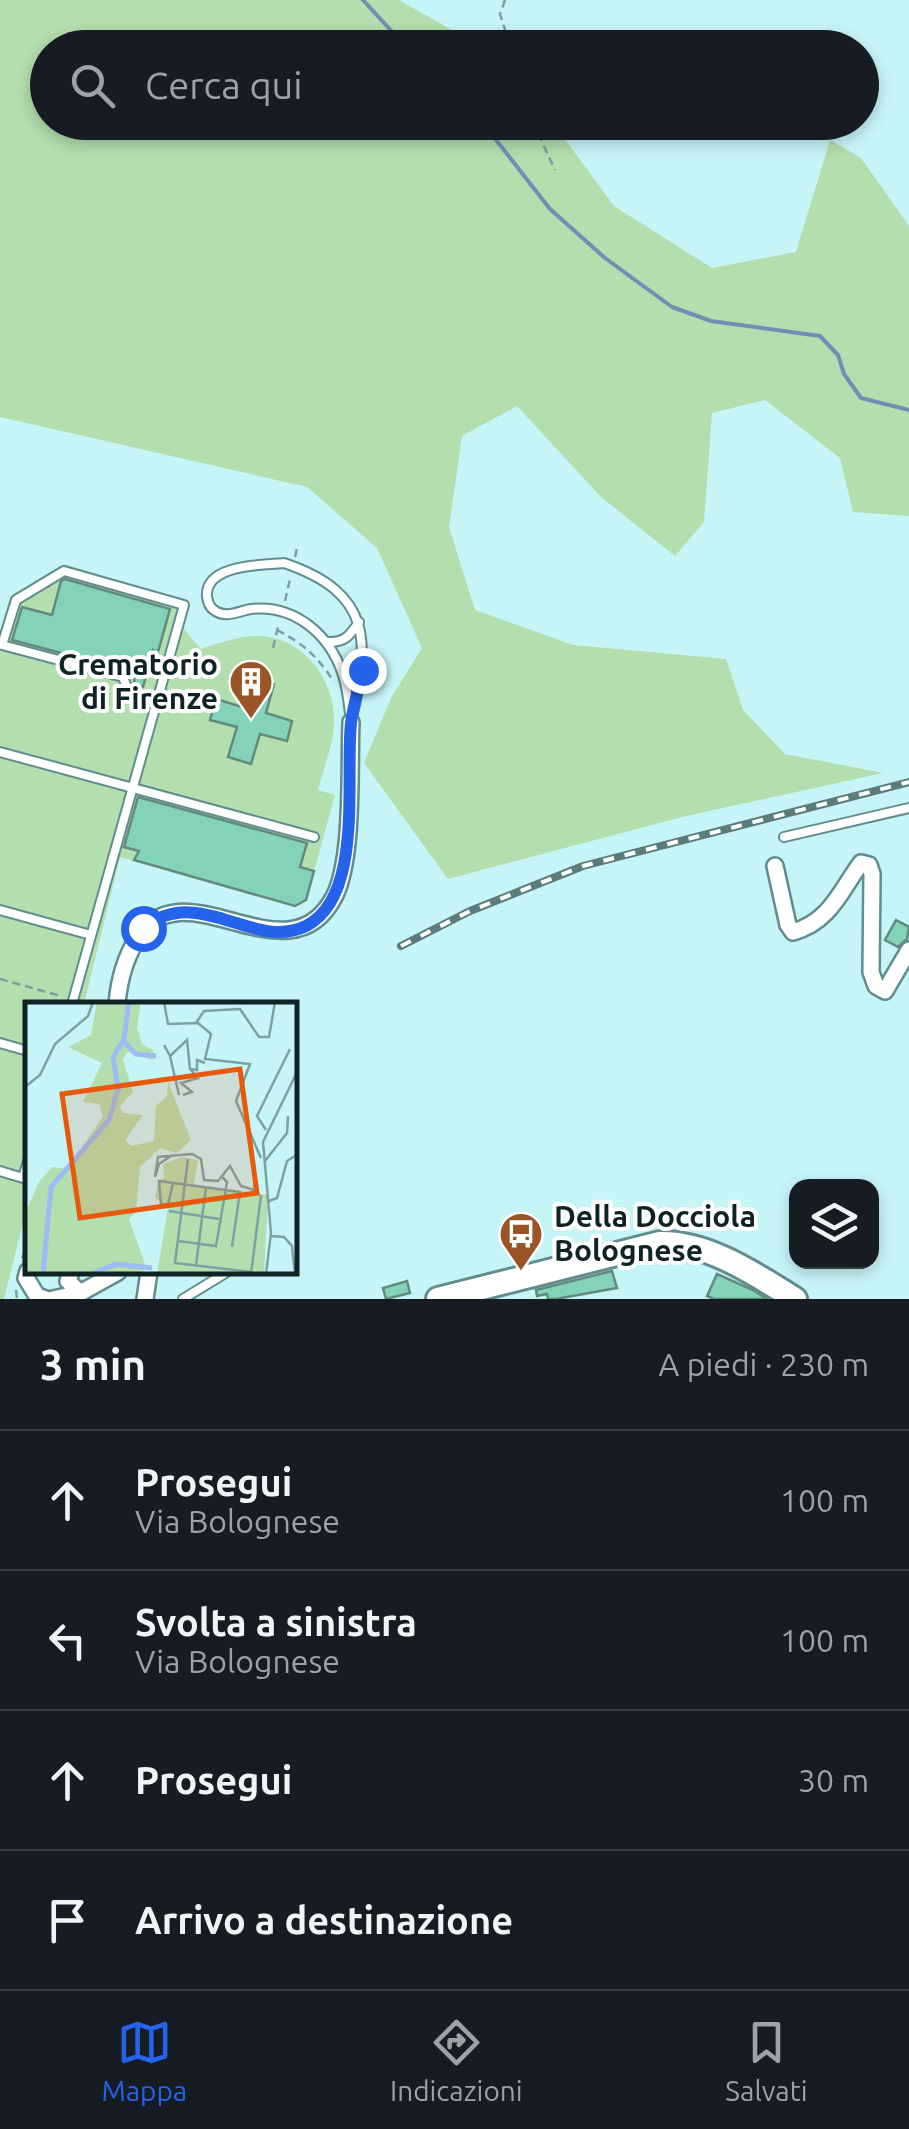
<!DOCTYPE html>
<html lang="it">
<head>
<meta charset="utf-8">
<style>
	:root { --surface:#171b24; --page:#20242c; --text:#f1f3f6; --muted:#9ea1a6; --line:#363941; --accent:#2563eb }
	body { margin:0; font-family:Ubuntu,sans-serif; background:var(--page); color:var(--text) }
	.controls { position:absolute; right:30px; bottom:30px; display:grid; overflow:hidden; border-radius:20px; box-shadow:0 5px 15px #0003 }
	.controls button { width:90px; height:90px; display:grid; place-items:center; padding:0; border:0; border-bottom:2px solid var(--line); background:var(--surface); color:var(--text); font:50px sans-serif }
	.stop { position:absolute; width:30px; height:30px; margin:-22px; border:8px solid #2563eb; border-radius:50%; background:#fff }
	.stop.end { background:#2563eb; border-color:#fff; box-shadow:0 2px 10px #0008 }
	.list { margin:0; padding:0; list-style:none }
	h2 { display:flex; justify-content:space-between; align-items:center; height:130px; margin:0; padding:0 40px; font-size:42px }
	h2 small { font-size:32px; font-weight:400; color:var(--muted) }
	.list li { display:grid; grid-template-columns:65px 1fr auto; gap:30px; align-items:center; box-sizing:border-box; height:140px; padding:0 40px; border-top:2px solid var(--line) }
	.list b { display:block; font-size:38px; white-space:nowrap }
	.list p { margin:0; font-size:32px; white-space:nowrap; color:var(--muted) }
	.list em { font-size:32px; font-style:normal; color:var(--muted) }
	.icon { flex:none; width:55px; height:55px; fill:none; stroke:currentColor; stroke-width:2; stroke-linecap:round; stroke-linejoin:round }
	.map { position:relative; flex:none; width:909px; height:1299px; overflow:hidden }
	.search { position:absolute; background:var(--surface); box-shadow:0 5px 15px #0003; left:30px; right:30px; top:30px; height:110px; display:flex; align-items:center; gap:25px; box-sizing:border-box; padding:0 35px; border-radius:55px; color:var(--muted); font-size:38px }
	.sheet { height:690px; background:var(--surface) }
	nav { display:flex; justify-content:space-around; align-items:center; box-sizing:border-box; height:140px; border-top:2px solid var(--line); background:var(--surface); font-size:28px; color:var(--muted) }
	nav a { display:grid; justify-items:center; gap:5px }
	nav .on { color:var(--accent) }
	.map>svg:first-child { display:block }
</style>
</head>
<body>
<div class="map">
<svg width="909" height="1299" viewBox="0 0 909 1299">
	<rect width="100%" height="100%" fill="#c6f5f8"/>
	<!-- green -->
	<g fill="#b3dead">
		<path d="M 0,0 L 399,0 L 482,47 L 48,48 L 48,122 L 553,123 L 614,206 L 712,268 L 796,252 L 830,140 L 861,158 L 909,226 L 909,516 L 853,512 L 840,458 L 765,400 L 712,413 L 704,522 L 675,556 L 601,497 L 517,406 L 462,436 L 449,527 L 475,610 L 573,645 L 726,659 L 743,710 L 785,754 L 883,773 L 686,816 L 448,879 L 364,763 L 391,698 L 422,648 L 377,548 L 307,487 L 0,417 Z"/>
		<path d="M 64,564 L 188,602 L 183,628 L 201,649 C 223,642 246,633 269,637 C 309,644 335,684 334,722 C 334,744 323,769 318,790 L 335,795 L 306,900 L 295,906 L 120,857 L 84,1004 L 28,1004 L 27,1207 L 4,1299 L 0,1299 L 0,633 L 10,596 Z"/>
	</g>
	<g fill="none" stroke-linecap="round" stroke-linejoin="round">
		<!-- stream -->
		<g stroke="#718eb6" stroke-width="4">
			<path d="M 363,0 L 407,48"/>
			<path d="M 482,122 L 550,209 L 605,258 L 672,307 L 711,321 L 820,336 L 838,355 L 844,374 L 861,398 L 909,410"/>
		</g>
	</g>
	<!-- building -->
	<g fill="#82d3b9" stroke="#638a7d" stroke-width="2.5">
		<path d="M 65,579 L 170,609 L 158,652 L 153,650 L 143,687 L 134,684 L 135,675 L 125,670 L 12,640 L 22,607 L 52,615 L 61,581 Z"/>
		<path d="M 251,677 L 274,684 L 266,713 L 292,721 L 287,741 L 260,734 L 251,764 L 228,757 L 237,727 L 210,720 L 216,699 L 242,707 Z"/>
		<path d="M 138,797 L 307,843 L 300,867 L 314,871 L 306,900 L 295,906 L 134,860 L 139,851 L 124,847 Z"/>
		<path d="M 896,920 L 909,927 L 907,939 L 898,947 L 885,940 Z"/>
		<path d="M 612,1271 L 617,1288 L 556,1299 L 548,1299 L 547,1294 L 537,1296 L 536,1290 Z"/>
		<path d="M 717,1274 L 753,1290 L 767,1299 L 714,1299 L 707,1296 Z"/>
		<path d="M 407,1281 L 410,1293 L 386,1299 L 383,1288 Z"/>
	</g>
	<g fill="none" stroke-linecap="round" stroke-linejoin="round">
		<defs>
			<g id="lane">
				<path d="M 284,563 C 373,593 370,642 351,722 C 349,707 348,690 343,675 C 330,635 295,604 251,609 C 239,611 225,619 214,610 C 209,607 208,602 207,597 C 204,564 263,565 284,563 Z"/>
				<path d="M 326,642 C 344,643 349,637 359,622"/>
				<path d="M 0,752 L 314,837"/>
				<path d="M 784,837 L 909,808"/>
				<path d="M 0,910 L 91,935"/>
				<path d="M 72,1004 L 184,605 L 64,571 L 16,600 L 2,645 L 123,677 L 130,695 L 157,703"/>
				<path d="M 0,1043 L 28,1051"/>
				<path d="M 0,1171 L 23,1178 L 28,1161"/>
				<path d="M 183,1299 L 227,1272"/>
			</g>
			<g id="street">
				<path d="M 775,866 L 788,925 L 793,932 C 830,922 841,890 861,863 L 869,865 L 872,874 L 871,972 L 876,986 L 885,991 L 909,950"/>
				<path d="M 117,1004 C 119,980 124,960 137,939 C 183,862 288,985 334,897 C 354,859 349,767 351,722"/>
				<path d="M 28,1271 L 26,1278 L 37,1296 L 46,1299"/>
				<path d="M 71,1272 L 68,1281 L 80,1293"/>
				<path d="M 53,1299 L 80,1293 L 118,1272"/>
				<path d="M 145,1299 L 149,1272"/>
			</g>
			<path id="secondary" d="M 438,1299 L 660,1243 C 708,1242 755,1274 795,1299"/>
		</defs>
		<!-- lane casing -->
		<use href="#lane" stroke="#618d90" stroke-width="12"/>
		<!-- street casing -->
		<use href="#street" stroke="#618d90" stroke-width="20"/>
		<!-- secondary casing -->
		<use href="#secondary" stroke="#618d90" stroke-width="28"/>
		<!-- path -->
		<g stroke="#7b9ea1" stroke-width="2.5" stroke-dasharray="8 5" stroke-linecap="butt">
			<path d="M 505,0 L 500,14 L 511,48"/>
			<path d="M 533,122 L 555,170"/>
			<path d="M 295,557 L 298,544"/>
			<path d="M 285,601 L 290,579"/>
			<path d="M 277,630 C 304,644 318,657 334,682"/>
			<path d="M 273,648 L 279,623"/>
			<path d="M 0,979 L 61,996"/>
			<path d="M 22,1258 L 28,1245"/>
			<path d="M 16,1290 L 17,1299"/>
		</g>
		<!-- lane -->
		<use href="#lane" stroke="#fff" stroke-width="8"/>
		<!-- street -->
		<use href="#street" stroke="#fff" stroke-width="15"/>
		<!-- secondary -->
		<use href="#secondary" stroke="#fff" stroke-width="22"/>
		<defs>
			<path id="rail" d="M 401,946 L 470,911 L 583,866 L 909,782"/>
		</defs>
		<!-- rail casing -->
		<use href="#rail" stroke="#5c7b7d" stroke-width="8"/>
		<!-- rail -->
		<use href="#rail" stroke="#fff" stroke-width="4" stroke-dasharray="11" stroke-linecap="butt"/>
	</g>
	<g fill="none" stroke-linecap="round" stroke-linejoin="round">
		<!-- route -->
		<path stroke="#2563eb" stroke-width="12" d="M 143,928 C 200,883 253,952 306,926 C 364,897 345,778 351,723 C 353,706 359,688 363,670"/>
	</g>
	<!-- icons -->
	<defs>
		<symbol id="building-pin" viewBox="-11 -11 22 30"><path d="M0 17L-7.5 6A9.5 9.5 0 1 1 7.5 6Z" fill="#995527" stroke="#fff"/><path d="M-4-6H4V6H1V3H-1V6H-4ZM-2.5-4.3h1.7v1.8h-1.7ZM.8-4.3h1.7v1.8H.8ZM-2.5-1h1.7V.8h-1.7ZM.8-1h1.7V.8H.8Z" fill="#fff"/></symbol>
		<symbol id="bus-pin" viewBox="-11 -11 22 30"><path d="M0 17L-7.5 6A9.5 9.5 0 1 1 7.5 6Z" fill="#995527" stroke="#fff"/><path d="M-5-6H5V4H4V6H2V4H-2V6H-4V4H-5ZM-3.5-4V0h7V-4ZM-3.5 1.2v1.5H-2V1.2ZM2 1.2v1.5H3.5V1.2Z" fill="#fff"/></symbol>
	</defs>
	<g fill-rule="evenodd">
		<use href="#building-pin" x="226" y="657" width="50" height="68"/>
		<use href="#bus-pin" x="496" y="1209" width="50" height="68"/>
	</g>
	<g text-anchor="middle" stroke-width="8" stroke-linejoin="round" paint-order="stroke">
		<!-- poi labels -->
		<g font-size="30" font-weight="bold" fill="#102324" stroke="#fff" text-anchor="end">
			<text x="218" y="675">Crematorio<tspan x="218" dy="34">di Firenze</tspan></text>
			<text x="554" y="1227" text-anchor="start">Della Docciola<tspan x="554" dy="34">Bolognese</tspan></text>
		</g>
	</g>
	<!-- overview -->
	<g transform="translate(25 1002)">
		<rect width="272" height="272" fill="#c6f5f8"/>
		<path d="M 72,0 L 116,0 L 112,26 L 117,42 L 128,48 L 128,58 L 102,50 L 98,58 L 108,90 L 95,104 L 98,111 L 118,113 L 100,138 L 106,144 L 129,139 L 131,104 L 142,94 L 143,80 L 166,138 L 152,151 L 135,146 L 115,165 L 111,210 L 104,217 L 121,265 L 116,272 L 0,272 L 0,212 L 14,180 L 27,165 L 43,167 L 78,114 L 74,102 L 58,100 L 77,61 L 43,45 L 66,33 ZM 157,155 L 173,158 L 169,182 L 243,193 L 239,272 L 132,272 L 143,205 L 130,196 L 133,179 L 139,176 L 138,162 Z" fill="#b3dead"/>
		<path fill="none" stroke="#9bbcf5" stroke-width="5" d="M 98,39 L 111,52 L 131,54M 18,272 L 26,185 L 84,118 L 93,87 L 88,55 L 99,37 L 104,0M 66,272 L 91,262 L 127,266"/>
		<path fill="none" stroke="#7da1a3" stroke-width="2.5" d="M 139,0 L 143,22 L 173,21 L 186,32 L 180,57 L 225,62 L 211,99 L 236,156M 171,21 L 179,9 L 215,7 L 234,35 L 244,35 L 250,0M 139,43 L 145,54 L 162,38 L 165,67 L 172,68 L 172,58 L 180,61M 145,54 L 154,93M 0,85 L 15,73 L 30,42 L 63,14 L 68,0M 158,93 L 167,90 L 156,81 L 173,76 L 165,67M 241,128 L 232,114 L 265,47M 146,154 L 134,162 L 130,175 L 133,155 L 167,152 L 176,157 L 179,178 L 193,179 L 205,164 L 216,184 L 229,188 L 230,180M 163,157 L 150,261 L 226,270M 240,159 L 262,131 L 263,114M 148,181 L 143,203 L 136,202 L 134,179 L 215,190 L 207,245M 244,199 L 252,196 L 262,159 L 273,152M 144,209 L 194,217M 245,234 L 259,235 L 267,244 L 270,272M 153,239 L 191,244 L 202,180 L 196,174M 171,263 L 181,185M 226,272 L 236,193M 241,272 L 246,231 L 238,140 L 273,68"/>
		<path fill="#e8590c" fill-opacity="0.15" stroke="#e8590c" stroke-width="5" d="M 215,67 L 232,191 L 55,216 L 37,92 Z"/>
		<rect width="272" height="272" fill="none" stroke="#102324" stroke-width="5"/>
	</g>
</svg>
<div class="controls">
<button><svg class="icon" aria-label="layers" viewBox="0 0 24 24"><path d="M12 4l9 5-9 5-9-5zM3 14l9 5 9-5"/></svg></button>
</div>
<div class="stop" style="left:143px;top:928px"></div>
<div class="stop end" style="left:363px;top:670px"></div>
<div class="search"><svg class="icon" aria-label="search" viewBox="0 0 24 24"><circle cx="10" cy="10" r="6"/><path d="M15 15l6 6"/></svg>Cerca qui</div>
</div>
<section class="sheet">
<h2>3 min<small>A piedi · 230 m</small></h2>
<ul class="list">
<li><svg class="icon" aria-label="ahead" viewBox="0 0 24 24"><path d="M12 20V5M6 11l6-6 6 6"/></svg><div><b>Prosegui</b><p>Via Bolognese</p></div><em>100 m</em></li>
<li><svg class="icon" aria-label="left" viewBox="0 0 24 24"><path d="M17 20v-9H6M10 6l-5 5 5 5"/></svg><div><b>Svolta a sinistra</b><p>Via Bolognese</p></div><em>100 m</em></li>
<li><svg class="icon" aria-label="ahead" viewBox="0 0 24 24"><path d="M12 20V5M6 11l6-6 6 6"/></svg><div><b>Prosegui</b></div><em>30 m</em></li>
<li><svg class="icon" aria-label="arrive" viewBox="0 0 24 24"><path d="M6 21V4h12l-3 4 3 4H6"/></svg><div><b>Arrivo a destinazione</b></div></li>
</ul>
</section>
<nav>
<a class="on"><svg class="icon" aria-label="map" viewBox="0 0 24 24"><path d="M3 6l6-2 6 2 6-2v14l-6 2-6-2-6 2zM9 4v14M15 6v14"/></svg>Mappa</a>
<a><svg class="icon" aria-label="directions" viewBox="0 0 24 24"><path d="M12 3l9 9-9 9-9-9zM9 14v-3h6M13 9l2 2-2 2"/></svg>Indicazioni</a>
<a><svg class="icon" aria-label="saved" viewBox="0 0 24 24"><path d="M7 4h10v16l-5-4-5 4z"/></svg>Salvati</a>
</nav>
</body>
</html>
